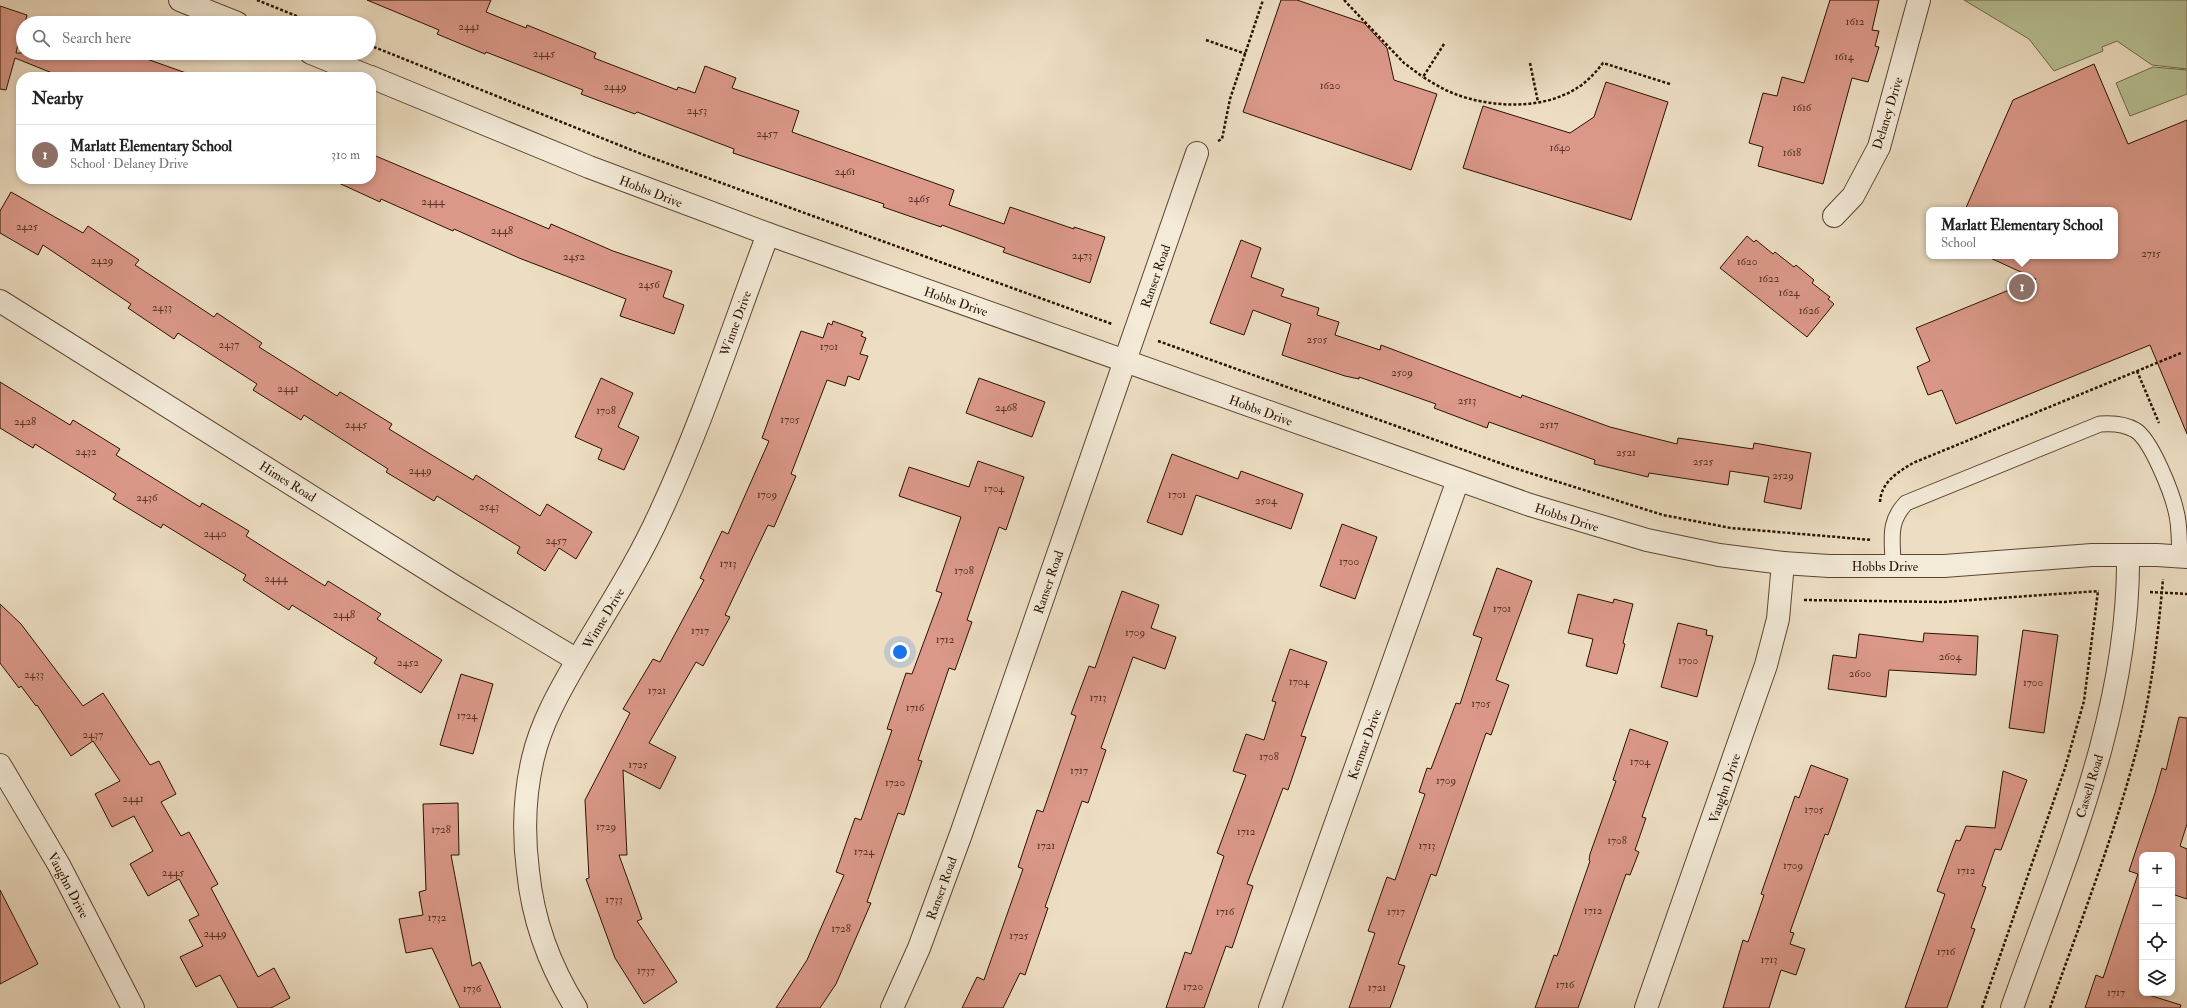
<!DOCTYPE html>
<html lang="en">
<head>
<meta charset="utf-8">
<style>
	:root { --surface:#fff; --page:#f6f6f6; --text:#222; --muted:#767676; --line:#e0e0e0; --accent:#b45309 }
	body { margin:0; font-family:"IM FELL Double Pica",serif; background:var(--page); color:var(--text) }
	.controls { position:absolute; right:12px; bottom:12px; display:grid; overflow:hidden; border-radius:8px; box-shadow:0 2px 6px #0003 }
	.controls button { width:36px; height:36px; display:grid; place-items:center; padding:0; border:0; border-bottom:1px solid var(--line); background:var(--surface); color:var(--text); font:20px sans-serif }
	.you { position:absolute; left:900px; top:652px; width:14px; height:14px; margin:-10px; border:3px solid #fff; border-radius:50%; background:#1a73e8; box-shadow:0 0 0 6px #1a73e833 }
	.badge { display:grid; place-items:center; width:26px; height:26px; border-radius:50%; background:var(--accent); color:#fff; font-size:13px; font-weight:700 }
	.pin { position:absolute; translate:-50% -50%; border:2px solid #fff; box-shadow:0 1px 4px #0006 }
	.popup { position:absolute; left:1926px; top:207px; width:192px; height:52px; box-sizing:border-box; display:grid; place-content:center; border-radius:8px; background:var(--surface); filter:drop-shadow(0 1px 3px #0005); font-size:13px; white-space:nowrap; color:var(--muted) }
	.popup b { font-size:15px; color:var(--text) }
	.popup::after { content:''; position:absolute; left:50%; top:100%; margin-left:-8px; border:8px solid transparent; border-top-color:var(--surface) }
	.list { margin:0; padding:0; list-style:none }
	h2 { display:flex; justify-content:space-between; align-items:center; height:52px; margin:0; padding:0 16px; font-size:17px }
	h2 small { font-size:13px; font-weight:400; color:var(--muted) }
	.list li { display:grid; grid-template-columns:26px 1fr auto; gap:12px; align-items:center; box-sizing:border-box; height:60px; padding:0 16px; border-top:1px solid var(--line) }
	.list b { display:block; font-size:15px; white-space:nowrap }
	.list p { margin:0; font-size:13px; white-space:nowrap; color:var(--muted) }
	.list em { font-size:13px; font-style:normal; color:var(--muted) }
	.icon { flex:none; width:22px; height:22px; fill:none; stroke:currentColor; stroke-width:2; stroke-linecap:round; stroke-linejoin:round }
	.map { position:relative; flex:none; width:2187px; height:1008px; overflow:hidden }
	.search { position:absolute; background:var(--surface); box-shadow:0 2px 6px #0003; left:16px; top:16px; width:360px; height:44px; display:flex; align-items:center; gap:10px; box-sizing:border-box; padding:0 14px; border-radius:22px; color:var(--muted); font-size:15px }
	.panel { position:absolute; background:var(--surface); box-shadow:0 2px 6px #0003; left:16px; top:72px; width:360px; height:112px; border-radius:16px }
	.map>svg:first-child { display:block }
</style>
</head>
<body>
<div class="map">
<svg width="2187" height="1008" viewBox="0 0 2187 1008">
	<rect width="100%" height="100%" fill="#eddec3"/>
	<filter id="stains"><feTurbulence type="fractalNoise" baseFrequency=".005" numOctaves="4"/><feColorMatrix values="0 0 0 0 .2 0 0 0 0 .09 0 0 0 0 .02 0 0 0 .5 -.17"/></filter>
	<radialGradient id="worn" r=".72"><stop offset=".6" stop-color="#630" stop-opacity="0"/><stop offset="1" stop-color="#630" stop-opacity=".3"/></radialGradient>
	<!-- green -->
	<g fill="#b7c194" stroke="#716a4a">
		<path d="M 1964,0 L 2187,0 L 2187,69 L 2152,65 L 2117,41 L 2102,47 L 2103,51 L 2054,71 L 2029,39 Z"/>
		<path d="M 2153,67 L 2187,70 L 2187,94 L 2130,116 L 2116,83 Z"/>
	</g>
	<!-- building -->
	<g fill="#db9889" stroke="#2b1201">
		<path d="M 367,0 L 491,0 L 486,12 L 526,28 L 527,25 L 596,53 L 594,58 L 677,90 L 678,87 L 695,93 L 705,66 L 736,78 L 732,88 L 799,111 L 792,132 L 954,190 L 949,205 L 1004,224 L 1010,207 L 1074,229 L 1074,227 L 1105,237 L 1090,283 L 1003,252 L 1005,248 L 942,225 L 941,227 L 883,207 L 884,204 L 733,153 L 734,149 L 637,112 L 635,114 L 581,94 L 583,90 L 486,52 L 485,54 L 437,34 L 439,30 Z"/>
		<path d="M 1281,0 L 1297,0 L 1364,23 L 1387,48 L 1394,80 L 1437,94 L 1411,170 L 1243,112 Z"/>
		<path d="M 1830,0 L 1879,0 L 1872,30 L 1879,31 L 1875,46 L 1879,47 L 1868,82 L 1852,78 L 1823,184 L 1758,166 L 1763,147 L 1749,143 L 1763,93 L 1777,96 L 1782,77 L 1804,83 Z"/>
		<path d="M 0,6 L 27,15 L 25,23 L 23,23 L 16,53 L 130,53 L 189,74 L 189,77 L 62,77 L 15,58 L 6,90 L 0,89 Z"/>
		<path d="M 2094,64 L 2128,144 L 2187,120 L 2187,434 L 2150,345 L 1956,424 L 1942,390 L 1928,395 L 1917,367 L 1930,361 L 1916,328 L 2036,279 L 1986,256 L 2115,256 L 2115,210 L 1965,210 L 2013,100 Z"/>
		<path d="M 1606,82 L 1668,102 L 1631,220 L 1463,168 L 1483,106 L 1570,133 L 1594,117 Z"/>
		<path d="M 371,154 L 549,229 L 551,224 L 613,251 L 672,271 L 663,297 L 684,305 L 674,334 L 620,316 L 626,299 L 519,258 L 454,229 L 453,231 L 381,199 L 380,202 L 330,179 L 371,179 Z"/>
		<path d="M 11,192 L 83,233 L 88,226 L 139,260 L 135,265 L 214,317 L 217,313 L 262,343 L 259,347 L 337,396 L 340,392 L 392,424 L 389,429 L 473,480 L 476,475 L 540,516 L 547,504 L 592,532 L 576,559 L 559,548 L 545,571 L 517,553 L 520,547 L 437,496 L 434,501 L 386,472 L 388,469 L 304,415 L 301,420 L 253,390 L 257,384 L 178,333 L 174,339 L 128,308 L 131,304 L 43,245 L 38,255 L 0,233 L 0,211 Z"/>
		<path d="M 1747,236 L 1754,242 L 1756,240 L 1773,254 L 1775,252 L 1794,267 L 1796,265 L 1814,280 L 1812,283 L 1830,297 L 1828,299 L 1834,304 L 1807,337 L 1720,268 Z"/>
		<path d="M 1241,240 L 1261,248 L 1251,277 L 1284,289 L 1281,296 L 1319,308 L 1317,315 L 1339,322 L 1335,335 L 1380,350 L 1381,345 L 1521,398 L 1522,395 L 1610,427 L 1677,444 L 1678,438 L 1753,449 L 1754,443 L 1811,453 L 1801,509 L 1764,502 L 1769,477 L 1730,471 L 1728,485 L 1649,473 L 1648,477 L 1594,464 L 1595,460 L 1489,422 L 1487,428 L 1434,408 L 1436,404 L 1359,377 L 1359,379 L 1345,376 L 1282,355 L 1291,324 L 1253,310 L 1244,335 L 1210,323 Z"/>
		<path d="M 833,321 L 863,332 L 861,336 L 866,338 L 860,354 L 868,356 L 859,380 L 848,376 L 845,386 L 827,380 L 791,474 L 796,476 L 774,527 L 768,525 L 725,615 L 730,617 L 703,666 L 696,662 L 649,743 L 676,757 L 660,789 L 623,770 L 627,855 L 619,855 L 642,919 L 637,921 L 677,982 L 644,1004 L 615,958 L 586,879 L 589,878 L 585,800 L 630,713 L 623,709 L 653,659 L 660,662 L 704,580 L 700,578 L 722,531 L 728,534 L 769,441 L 762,438 L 801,331 L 823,338 L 828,323 L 832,325 Z"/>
		<path d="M 601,378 L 633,393 L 618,427 L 639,437 L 624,470 L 598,459 L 602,449 L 575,437 Z"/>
		<path d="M 979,378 L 1045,402 L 1032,437 L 966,413 Z"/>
		<path d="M 0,382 L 70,425 L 73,420 L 120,449 L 116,455 L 200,507 L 202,503 L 249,531 L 246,536 L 325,586 L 328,581 L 381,614 L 377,619 L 442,660 L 421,693 L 374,663 L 377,658 L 292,605 L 289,610 L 243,580 L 246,575 L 163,524 L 161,528 L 113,499 L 116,494 L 35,444 L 33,448 L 0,428 Z"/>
		<path d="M 1172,454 L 1238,479 L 1241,471 L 1303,494 L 1291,529 L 1196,495 L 1182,535 L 1147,522 Z"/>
		<path d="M 978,461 L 1024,477 L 1006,530 L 999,527 L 967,620 L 972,622 L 955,670 L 949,668 L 918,760 L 922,761 L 904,815 L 898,813 L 867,902 L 871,903 L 836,984 L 820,1008 L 776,1008 L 807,960 L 844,875 L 836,872 L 855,818 L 861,820 L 892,730 L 887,729 L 906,673 L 912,674 L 942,593 L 936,591 L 961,517 L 899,496 L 909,467 L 969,487 Z"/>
		<path d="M 1342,524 L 1377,537 L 1355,599 L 1320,586 Z"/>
		<path d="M 1497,568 L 1532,581 L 1496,680 L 1509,685 L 1491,735 L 1486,733 L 1436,876 L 1431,874 L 1398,964 L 1405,966 L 1390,1008 L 1349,1008 L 1375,933 L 1368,931 L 1387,877 L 1395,880 L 1425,794 L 1419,792 L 1427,768 L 1431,769 L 1456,703 L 1460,704 L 1482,638 L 1473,635 Z"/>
		<path d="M 1122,591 L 1159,605 L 1151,628 L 1176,637 L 1165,669 L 1133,657 L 1101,748 L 1106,750 L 1088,803 L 1082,801 L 1045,907 L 1048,908 L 1025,975 L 1020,973 L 1003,1008 L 962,1008 L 977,977 L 984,980 L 1023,869 L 1018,867 L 1037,810 L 1043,812 L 1076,716 L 1071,714 L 1089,666 L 1095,668 Z"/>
		<path d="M 1578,594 L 1613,603 L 1614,599 L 1633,604 L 1623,643 L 1625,644 L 1617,674 L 1586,666 L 1593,639 L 1568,633 Z"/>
		<path d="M 0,604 L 21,624 L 83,706 L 103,693 L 150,765 L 159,761 L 176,794 L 161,802 L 181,836 L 189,832 L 218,884 L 211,888 L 258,977 L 274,968 L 290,998 L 271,1008 L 238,1008 L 220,975 L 196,987 L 180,957 L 203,946 L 189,920 L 199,915 L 179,879 L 148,896 L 130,864 L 153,851 L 134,816 L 112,827 L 95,794 L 120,781 L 93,741 L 71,756 L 37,705 L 36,706 L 21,686 L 19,688 L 0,663 Z"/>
		<path d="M 1678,623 L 1707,630 L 1706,635 L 1713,636 L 1697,697 L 1661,687 Z"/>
		<path d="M 2023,630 L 2058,635 L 2044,733 L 2009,728 Z"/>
		<path d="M 1924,633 L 1978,636 L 1976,675 L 1889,670 L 1886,697 L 1828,689 L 1833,655 L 1856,658 L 1859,634 L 1923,642 Z"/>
		<path d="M 1290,649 L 1327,662 L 1301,736 L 1306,737 L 1288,790 L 1283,788 L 1247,884 L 1253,886 L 1232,948 L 1226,946 L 1204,1008 L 1166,1008 L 1185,952 L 1191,954 L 1224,856 L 1217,853 L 1246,775 L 1233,771 L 1246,734 L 1264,740 L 1276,702 L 1272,701 Z"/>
		<path d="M 461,674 L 493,684 L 473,754 L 440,745 Z"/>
		<path d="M 2179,717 L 2187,718 L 2187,824 L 2180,846 L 2187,849 L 2187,899 L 2172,894 L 2172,855 L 2142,855 L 2142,993 L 2181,1005 L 2180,1008 L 2085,1008 L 2096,975 L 2103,978 L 2138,874 L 2129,871 L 2155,793 L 2162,768 L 2166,770 Z"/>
		<path d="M 1630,729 L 1668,742 L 1642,817 L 1646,818 L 1635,850 L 1639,852 L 1630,875 L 1626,874 L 1578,1008 L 1535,1008 L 1554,955 L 1557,956 L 1590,861 L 1589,860 L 1590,854 L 1616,781 L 1613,780 Z"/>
		<path d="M 1811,765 L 1848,779 L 1828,835 L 1825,834 L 1790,932 L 1794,933 L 1790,944 L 1805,949 L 1796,975 L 1781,970 L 1769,1008 L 1723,1008 L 1743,940 L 1748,942 L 1764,895 L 1761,894 L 1795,796 L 1799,798 Z"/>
		<path d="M 2003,771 L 2027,780 L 2001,850 L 1995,849 L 1982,886 L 1986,887 L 1971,928 L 1975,929 L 1947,1008 L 1905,1008 L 1945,894 L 1937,891 L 1956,840 L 1960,841 L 1966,826 L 1995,828 Z"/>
		<path d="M 458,803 L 459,855 L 451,855 L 472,966 L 480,962 L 501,1008 L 460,1008 L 432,948 L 406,953 L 399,919 L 423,915 L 419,892 L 426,890 L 423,804 Z"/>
		<path d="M 0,890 L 38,964 L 0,984 Z"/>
	</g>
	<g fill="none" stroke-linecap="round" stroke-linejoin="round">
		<defs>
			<path id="lane" d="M 1893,566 C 1893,540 1887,523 1906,503 L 2100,424 C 2112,423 2125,424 2135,430 C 2151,439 2172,493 2176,511 C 2180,525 2179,542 2180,557"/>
			<g id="street">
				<path d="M 180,0 L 237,23"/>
				<path d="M 311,53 L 370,77"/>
				<path d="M 371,77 L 589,167 L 768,234 L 1530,505 L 1647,540 L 1719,555 L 1783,563 L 1829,566 L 1944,566 L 2092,555 L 2157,555 L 2187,557"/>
				<path d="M 1834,216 L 1853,196 L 1879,147 L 1919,0"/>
				<path d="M 0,301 L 457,588 L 577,660"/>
				<path d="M 0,765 L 59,865 L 133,1008"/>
				<path d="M 576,1008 C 549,965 533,921 528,871 C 523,832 524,796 533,758 C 541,723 560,690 578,659 C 606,611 637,564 660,513 C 702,423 733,327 768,234"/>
				<path d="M 892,1008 L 919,948 L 961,834 L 1197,153"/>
				<path d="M 1270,1008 L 1458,480"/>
				<path d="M 1646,1008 L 1766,665 L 1778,619 L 1783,563"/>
				<path d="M 2012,1008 C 2063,862 2130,713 2128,555"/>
			</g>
		</defs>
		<!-- lane casing -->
		<use href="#lane" stroke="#5c4532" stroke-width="17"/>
		<!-- street casing -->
		<use href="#street" stroke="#5c4532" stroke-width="24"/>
		<!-- path -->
		<g stroke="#2b1201" stroke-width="2.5" stroke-dasharray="3 2" stroke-linecap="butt">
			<path d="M 257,0 L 314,23"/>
			<path d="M 1344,0 L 1404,63 L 1423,77"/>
			<path d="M 1206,40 L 1246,54"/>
			<path d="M 1444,44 L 1423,77 C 1433,83 1444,90 1455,94 C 1492,108 1543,110 1577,88 C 1587,82 1596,72 1603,63 L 1670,84"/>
			<path d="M 369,45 L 644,155 L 1112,324"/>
			<path d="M 1530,63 L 1538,102"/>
			<path d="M 1218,141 L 1222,139 L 1230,99 L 1263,0"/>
			<path d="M 1158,341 L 1511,467 L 1663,515 L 1731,528 L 1872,540"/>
			<path d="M 2137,371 L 2159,423"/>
			<path d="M 1880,502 C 1881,482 1898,472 1913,463 L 2181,353"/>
			<path d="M 2150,592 L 2187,594"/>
			<path d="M 1804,600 L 1943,602 L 2099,591"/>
			<path d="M 1982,1008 L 2065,768 L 2084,701 L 2098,591"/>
			<path d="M 2050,1008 C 2080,923 2113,839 2136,752 C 2151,696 2158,637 2163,579"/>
		</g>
		<!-- lane -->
		<use href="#lane" stroke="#f3ead8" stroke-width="15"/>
		<!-- street -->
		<use href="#street" stroke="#f3ead8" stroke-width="22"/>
	</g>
	<g text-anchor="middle" stroke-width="3" stroke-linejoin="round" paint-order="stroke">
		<!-- number labels -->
		<g font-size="11" fill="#573423">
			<text x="1855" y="25">1612</text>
			<text x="469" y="30">2441</text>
			<text x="544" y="57">2445</text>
			<text x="1844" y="60">1614</text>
			<text x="1330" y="89">1620</text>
			<text x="615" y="90">2449</text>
			<text x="1802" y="111">1616</text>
			<text x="697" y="114">2453</text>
			<text x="767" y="137">2457</text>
			<text x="1560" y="151">1640</text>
			<text x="1792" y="156">1618</text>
			<text x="845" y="175">2461</text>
			<text x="919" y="202">2465</text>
			<text x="433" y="205">2444</text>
			<text x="27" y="230">2425</text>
			<text x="502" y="234">2448</text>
			<text x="2151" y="257">2715</text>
			<text x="1082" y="259">2473</text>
			<text x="574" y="260">2452</text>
			<text x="102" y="264">2429</text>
			<text x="1747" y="265">1620</text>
			<text x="1769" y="282">1622</text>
			<text x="649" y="288">2456</text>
			<text x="1789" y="296">1624</text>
			<text x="162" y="311">2433</text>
			<text x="1809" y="314">1626</text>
			<text x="1317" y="343">2505</text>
			<text x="229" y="348">2437</text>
			<text x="829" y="350">1701</text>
			<text x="1402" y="376">2509</text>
			<text x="288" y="392">2441</text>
			<text x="1467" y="404">2513</text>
			<text x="1006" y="411">2468</text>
			<text x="606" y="414">1708</text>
			<text x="790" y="423">1705</text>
			<text x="25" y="425">2428</text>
			<text x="356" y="428">2445</text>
			<text x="1549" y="428">2517</text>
			<text x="86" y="455">2432</text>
			<text x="1626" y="456">2521</text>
			<text x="1703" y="465">2525</text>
			<text x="420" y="474">2449</text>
			<text x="1783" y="479">2529</text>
			<text x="994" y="492">1704</text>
			<text x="767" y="498">1709</text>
			<text x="1177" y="498">1701</text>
			<text x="147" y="501">2436</text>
			<text x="1266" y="504">2504</text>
			<text x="489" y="510">2543</text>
			<text x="215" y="537">2440</text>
			<text x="556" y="544">2457</text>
			<text x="1349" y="565">1700</text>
			<text x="728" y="567">1713</text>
			<text x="964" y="574">1708</text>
			<text x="276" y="582">2444</text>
			<text x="1502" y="612">1701</text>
			<text x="344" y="618">2448</text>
			<text x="700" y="634">1717</text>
			<text x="1135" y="636">1709</text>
			<text x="945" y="643">1712</text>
			<text x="1950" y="660">2604</text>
			<text x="1688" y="664">1700</text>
			<text x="408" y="666">2452</text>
			<text x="1860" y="677">2600</text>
			<text x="34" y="678">2433</text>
			<text x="1299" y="685">1704</text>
			<text x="2033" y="686">1700</text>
			<text x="657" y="694">1721</text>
			<text x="1098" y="701">1713</text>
			<text x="1481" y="707">1705</text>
			<text x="915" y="711">1716</text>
			<text x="467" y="719">1724</text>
			<text x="93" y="738">2437</text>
			<text x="1269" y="760">1708</text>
			<text x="1640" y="765">1704</text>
			<text x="638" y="768">1725</text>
			<text x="1079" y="774">1717</text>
			<text x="1446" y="784">1709</text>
			<text x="895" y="786">1720</text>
			<text x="133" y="802">2441</text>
			<text x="1814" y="813">1705</text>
			<text x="606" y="830">1729</text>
			<text x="441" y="833">1728</text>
			<text x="1246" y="835">1712</text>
			<text x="1617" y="844">1708</text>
			<text x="1046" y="849">1721</text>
			<text x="1427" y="849">1713</text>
			<text x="864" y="855">1724</text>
			<text x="1793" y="869">1709</text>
			<text x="1966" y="874">1712</text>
			<text x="173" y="876">2445</text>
			<text x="614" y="903">1733</text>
			<text x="1593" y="914">1712</text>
			<text x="1225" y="915">1716</text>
			<text x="1396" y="915">1717</text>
			<text x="437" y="921">1732</text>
			<text x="841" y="932">1728</text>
			<text x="215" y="937">2449</text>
			<text x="1019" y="939">1725</text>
			<text x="1946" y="955">1716</text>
			<text x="1769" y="963">1713</text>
			<text x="646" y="974">1737</text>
			<text x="1565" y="988">1716</text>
			<text x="1193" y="990">1720</text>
			<text x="1377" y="991">1721</text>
			<text x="472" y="992">1736</text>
			<text x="2116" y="996">1717</text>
		</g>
		<!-- street labels -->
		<g font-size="13" fill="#2b1201" stroke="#f3ead8">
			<text transform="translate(1887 113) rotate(-73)" y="5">Delaney Drive</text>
			<text transform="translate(651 191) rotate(21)" y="5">Hobbs Drive</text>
			<text transform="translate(1155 276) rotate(-71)" y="5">Ranser Road</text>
			<text transform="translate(956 301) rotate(19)" y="5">Hobbs Drive</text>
			<text transform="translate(735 323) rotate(-70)" y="5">Winne Drive</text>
			<text transform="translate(1261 410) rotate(20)" y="5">Hobbs Drive</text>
			<text transform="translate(288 481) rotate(32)" y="5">Himes Road</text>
			<text transform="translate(1567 517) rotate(18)" y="5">Hobbs Drive</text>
			<text x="1885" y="571">Hobbs Drive</text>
			<text transform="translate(1048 582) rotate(-71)" y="5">Ranser Road</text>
			<text transform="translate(603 618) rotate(-59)" y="5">Winne Drive</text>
			<text transform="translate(1364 744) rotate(-70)" y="5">Kenmar Drive</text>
			<text transform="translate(2089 786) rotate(-73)" y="5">Cassell Road</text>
			<text transform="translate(1724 788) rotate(-71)" y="5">Vaughn Drive</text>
			<text transform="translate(69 885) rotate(62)" y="5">Vaughn Drive</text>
			<text transform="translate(941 888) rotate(-70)" y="5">Ranser Road</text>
		</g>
	</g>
	<rect width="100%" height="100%" filter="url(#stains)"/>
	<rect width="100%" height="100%" fill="url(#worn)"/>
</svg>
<div class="controls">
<button>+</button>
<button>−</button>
<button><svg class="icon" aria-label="locate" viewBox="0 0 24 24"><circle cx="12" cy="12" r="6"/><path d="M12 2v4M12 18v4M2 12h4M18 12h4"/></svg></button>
<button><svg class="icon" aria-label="layers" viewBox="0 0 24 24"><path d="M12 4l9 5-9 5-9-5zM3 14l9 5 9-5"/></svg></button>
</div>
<div class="you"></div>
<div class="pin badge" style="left:2022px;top:287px;background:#8d6e63">1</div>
<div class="popup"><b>Marlatt Elementary School</b>School</div>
<div class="search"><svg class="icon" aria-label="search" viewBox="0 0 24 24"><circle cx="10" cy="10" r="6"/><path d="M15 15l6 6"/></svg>Search here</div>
<section class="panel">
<h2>Nearby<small></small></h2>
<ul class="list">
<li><span class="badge" style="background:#8d6e63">1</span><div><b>Marlatt Elementary School</b><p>School · Delaney Drive</p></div><em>310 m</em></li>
</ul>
</section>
</div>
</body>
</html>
